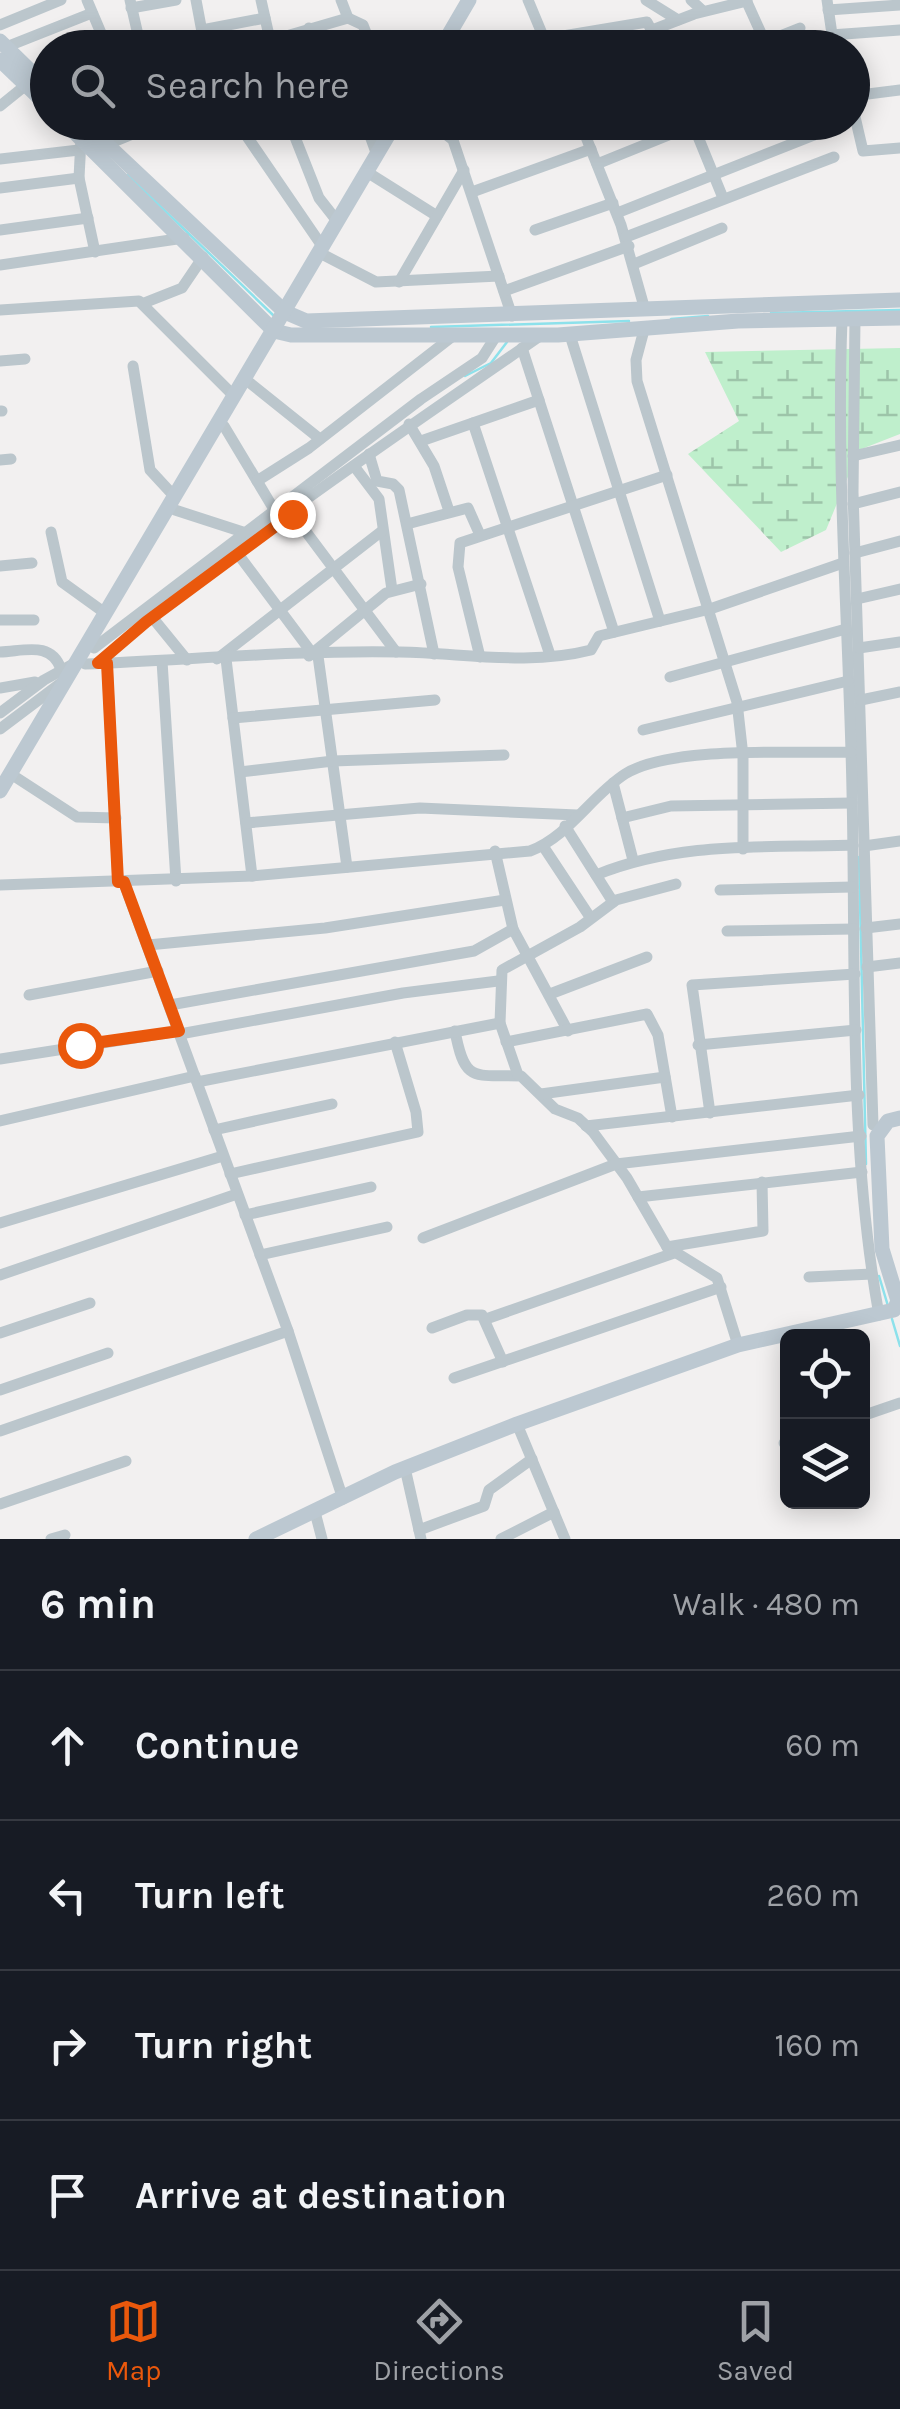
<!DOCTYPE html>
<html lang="en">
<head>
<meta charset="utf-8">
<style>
	:root { --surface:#171b24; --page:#242831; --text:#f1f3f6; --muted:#9ea1a6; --line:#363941; --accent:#ea580c }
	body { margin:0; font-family:Karla,sans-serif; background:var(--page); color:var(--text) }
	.controls { position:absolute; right:30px; bottom:30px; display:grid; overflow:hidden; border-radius:15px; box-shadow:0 5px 25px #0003 }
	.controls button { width:90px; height:90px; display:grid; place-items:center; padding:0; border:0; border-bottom:2px solid var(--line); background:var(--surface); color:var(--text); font:50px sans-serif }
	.stop { position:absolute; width:30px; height:30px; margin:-22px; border:8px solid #ea580c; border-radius:50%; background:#fff }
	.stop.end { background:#ea580c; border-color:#fff; box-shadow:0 2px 10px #0008 }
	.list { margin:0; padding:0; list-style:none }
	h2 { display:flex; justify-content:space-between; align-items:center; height:130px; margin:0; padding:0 40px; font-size:42px }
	h2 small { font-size:32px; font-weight:400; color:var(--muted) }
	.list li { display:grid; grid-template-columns:65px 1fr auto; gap:30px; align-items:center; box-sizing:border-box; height:150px; padding:0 40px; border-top:2px solid var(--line) }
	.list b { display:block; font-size:38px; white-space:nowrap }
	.list em { font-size:32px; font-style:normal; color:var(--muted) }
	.icon { flex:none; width:55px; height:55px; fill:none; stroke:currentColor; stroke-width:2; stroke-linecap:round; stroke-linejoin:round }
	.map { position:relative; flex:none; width:900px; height:1539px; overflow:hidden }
	.search { position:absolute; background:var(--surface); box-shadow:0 5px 25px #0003; left:30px; right:30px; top:30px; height:110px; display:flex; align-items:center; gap:25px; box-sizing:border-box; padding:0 35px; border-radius:55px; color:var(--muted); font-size:38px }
	.sheet { height:730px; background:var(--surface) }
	nav { display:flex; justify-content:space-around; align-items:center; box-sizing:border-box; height:140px; border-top:2px solid var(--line); background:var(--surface); font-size:28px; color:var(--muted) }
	nav a { display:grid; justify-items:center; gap:5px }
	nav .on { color:var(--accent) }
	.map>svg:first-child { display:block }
</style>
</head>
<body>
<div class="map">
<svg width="900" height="1539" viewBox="0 0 900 1539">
	<defs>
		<pattern id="wetland-marsh" width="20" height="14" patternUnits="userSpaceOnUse" patternTransform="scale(2.5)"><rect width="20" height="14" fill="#bfefcc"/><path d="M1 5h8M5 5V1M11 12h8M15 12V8" fill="none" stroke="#9dc4a9"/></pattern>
	</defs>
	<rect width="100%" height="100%" fill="#f2f0f0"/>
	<!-- wetland -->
	<path fill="url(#wetland-marsh)" d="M 900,348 L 900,434 L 859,450 L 826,530 L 781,552 L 688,454 L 739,421 L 705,352 Z"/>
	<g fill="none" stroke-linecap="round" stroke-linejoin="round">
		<!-- stream -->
		<g stroke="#8de1eb" stroke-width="2.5">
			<path d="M 128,175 L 273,315"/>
			<path d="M 771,313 L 900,310"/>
			<path d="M 671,319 L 708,316"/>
			<path d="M 431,327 L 629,321"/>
			<path d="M 465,376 L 491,363 L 507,342"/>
			<path d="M 859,857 L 866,1164"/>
			<path d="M 879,1276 L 888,1306"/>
			<path d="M 892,1319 L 900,1346"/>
		</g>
		<!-- street -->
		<g stroke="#bbc6cc" stroke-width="11">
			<path d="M 87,0 L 101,33"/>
			<path d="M 130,0 L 141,48"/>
			<path d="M 196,0 L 205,48"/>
			<path d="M 261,0 L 270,40"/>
			<path d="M 341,0 L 348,18"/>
			<path d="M 528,0 L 548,48"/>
			<path d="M 646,0 L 678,20"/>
			<path d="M 691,0 L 703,11"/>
			<path d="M 746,0 L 765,42"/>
			<path d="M 827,0 L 834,48"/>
			<path d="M 131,8 L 176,0"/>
			<path d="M 828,10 L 900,5"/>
			<path d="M 0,25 L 61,0"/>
			<path d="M 309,28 L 316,48"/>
			<path d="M 655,29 L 694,14 L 747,1"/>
			<path d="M 202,30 L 265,18"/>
			<path d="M 831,35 L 900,30"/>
			<path d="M 545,39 L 647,22 L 661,48"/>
			<path d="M 6,47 L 92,13"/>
			<path d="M 245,48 L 348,18 L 363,25 L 372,48"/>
			<path d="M 631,48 L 657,37"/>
			<path d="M 750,48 L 800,28"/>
			<path d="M 852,96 L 900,90"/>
			<path d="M 852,104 L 863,151 L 900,148"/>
			<path d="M 0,106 L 26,85"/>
			<path d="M 237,122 L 322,246"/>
			<path d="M 289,122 L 319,198 L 337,221"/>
			<path d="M 365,122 L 377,155"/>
			<path d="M 430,122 L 453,140 L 512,316"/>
			<path d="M 580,122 L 621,225 L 645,310"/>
			<path d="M 692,122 L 723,198"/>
			<path d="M 81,139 L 79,178 L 95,252"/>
			<path d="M 106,145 L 162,122"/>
			<path d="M 0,159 L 79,150"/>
			<path d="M 597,164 L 701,122"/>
			<path d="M 367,172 L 437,216"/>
			<path d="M 0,188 L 79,178"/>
			<path d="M 472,192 L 591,149"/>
			<path d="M 617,213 L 827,130"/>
			<path d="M 0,230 L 88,218"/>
			<path d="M 535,230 L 613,203"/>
			<path d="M 626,237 L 834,157"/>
			<path d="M 318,252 L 376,282 L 499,276"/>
			<path d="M 634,264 L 722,228"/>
			<path d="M 0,265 L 184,238"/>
			<path d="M 399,282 L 464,170"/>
			<path d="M 504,291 L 629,246"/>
			<path d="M 144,303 L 182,288 L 203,257"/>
			<path d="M 0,310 L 139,301 L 233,395"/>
			<path d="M 855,319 L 853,492 L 873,1125"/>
			<path d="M 842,320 C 836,477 849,634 852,791 C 856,965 848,1143 879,1315"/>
			<path d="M 644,330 L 636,360 L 637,381 L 737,702 L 743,756 L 743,849"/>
			<path d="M 570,335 L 660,621"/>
			<path d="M 522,348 L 614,632"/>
			<path d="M 0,361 L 25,359"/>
			<path d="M 133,366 L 150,470 L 174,496"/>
			<path d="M 250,383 L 320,439"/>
			<path d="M 0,411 L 2,411"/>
			<path d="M 473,423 L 550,655"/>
			<path d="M 409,424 L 434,466 L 449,511"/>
			<path d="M 224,426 L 275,511"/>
			<path d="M 421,441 L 539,400"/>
			<path d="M 369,454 L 377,481 L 393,484 L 399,490 L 434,654"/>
			<path d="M 853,456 L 900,445"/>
			<path d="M 0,460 L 11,459"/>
			<path d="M 354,466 L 379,499 L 392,590"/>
			<path d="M 257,481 L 309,448 L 453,336"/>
			<path d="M 853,504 L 900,492"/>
			<path d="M 175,510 L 246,533"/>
			<path d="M 292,513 L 396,652"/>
			<path d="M 407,524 L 468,508 L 480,535"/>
			<path d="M 51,532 L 62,582 L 105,613"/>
			<path d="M 855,553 L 900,541"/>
			<path d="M 238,554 L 312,653"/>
			<path d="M 0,566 L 32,563"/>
			<path d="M 857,599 L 900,589"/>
			<path d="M 152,617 L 187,660"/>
			<path d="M 0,620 L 34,620"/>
			<path d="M 94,648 L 421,399 L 482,358 L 496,336"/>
			<path d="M 859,648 L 900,642"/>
			<path d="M 0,652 C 25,651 51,641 61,669"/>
			<path d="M 309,656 L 386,593 L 421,584"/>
			<path d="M 318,656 L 347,867"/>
			<path d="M 480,657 L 458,567 L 460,543 L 667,475"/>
			<path d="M 217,659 L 382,531"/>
			<path d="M 226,659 L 252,876"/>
			<path d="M 162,661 L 176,881"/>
			<path d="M 98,663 C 233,544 392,439 540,336"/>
			<path d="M 107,663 L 118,882"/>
			<path d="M 85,664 C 189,660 295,650 400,652 C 463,653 529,666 591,650 L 599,636 L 710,609 L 843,563"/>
			<path d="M 670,677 L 846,629"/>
			<path d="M 0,688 L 35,682"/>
			<path d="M 861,700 L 900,692"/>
			<path d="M 0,713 L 44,680 L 75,663"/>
			<path d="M 233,718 L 435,700"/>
			<path d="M 0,729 L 61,683"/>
			<path d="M 643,730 L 848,681"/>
			<path d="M 240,772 L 333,761 L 504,755"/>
			<path d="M 17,778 L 77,817 L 116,818"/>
			<path d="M 613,783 L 633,860"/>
			<path d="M 622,818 L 671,806 L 852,803"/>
			<path d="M 246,823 L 420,808 L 577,815"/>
			<path d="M 565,826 L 613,902"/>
			<path d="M 543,846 L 590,917"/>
			<path d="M 864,846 L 900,841"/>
			<path d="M 495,851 L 513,929 L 568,1031"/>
			<path d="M 596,875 C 680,841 763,848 853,845"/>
			<path d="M 124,883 L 288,1331 L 343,1499"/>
			<path d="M 0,885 L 252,876 L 530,851 C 568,837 591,796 625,774 C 672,745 792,754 851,752"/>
			<path d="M 720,890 L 853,887"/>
			<path d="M 866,928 L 900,924"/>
			<path d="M 727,931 L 854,929"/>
			<path d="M 148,945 L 325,928 L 505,900"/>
			<path d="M 867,967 L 900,963"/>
			<path d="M 550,994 L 647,957"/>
			<path d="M 29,995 L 158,971"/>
			<path d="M 170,1005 L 474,951 L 513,929"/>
			<path d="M 455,1031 C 465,1085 475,1074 521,1076 L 555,1109 L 578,1118 L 593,1132 L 627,1178 L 667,1247 L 717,1278 L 738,1345"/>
			<path d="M 180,1034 L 403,993 L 498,981"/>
			<path d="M 506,1042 L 647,1014 L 658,1035 L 672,1117"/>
			<path d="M 698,1045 L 856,1030"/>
			<path d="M 0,1059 L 179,1031"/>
			<path d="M 518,1075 L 500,1023 L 502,970 L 580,927 L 616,900 L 676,884"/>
			<path d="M 197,1082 L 500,1023"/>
			<path d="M 541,1094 L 665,1077"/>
			<path d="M 710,1113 L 692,985 L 855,974"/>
			<path d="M 0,1121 L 195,1076"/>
			<path d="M 586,1126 L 859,1095"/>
			<path d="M 214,1130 L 332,1104"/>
			<path d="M 230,1174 L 418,1132 L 416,1112 L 395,1042"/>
			<path d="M 638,1197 L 862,1172"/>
			<path d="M 245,1215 L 371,1187"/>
			<path d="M 0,1223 L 223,1156"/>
			<path d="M 423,1238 L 616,1164 L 861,1136"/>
			<path d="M 667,1247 L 763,1231 L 762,1182"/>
			<path d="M 260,1255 L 387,1227"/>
			<path d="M 0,1275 L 237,1194"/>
			<path d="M 809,1277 L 872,1274"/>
			<path d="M 486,1319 L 674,1253"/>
			<path d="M 432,1328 L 467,1315 L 482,1315 L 503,1362"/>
			<path d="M 0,1333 L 90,1303"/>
			<path d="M 454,1378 L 721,1287"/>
			<path d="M 0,1390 L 108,1353"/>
			<path d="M 862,1416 L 900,1403"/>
			<path d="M 517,1424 L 565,1539"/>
			<path d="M 0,1431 L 288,1331"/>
			<path d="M 784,1443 L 788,1442"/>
			<path d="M 405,1468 L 421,1539"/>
			<path d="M 0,1504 L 126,1461"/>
			<path d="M 315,1512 L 322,1539"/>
			<path d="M 419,1530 L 484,1506 L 489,1490 L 532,1459"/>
			<path d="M 51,1539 L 65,1535"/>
			<path d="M 501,1539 L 554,1512"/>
		</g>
		<!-- secondary -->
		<g stroke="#bcc8d1" stroke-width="15">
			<path d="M 0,41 L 48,88"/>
			<path d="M 441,48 L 469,0"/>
			<path d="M 0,60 L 48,106"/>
			<path d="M 64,122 L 274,331 L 291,335 L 558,335 L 738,321 L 900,318"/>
			<path d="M 83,122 L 285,312 L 306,321 L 900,300"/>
			<path d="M 0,791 L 396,122"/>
			<path d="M 256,1539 L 395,1472 L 517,1424 L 738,1345 L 894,1310 L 898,1301 L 882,1249 L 877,1136 L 888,1121 L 900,1118"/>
		</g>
	</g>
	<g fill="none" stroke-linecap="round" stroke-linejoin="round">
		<!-- route -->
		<path stroke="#ea580c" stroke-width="12" d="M 80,1045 L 179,1031 L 124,882 L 118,882 L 107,663 L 98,663 L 146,622 L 292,514"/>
	</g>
</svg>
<div class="controls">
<button><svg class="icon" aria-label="locate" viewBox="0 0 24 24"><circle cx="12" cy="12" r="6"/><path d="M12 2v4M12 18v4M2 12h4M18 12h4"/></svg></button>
<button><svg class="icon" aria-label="layers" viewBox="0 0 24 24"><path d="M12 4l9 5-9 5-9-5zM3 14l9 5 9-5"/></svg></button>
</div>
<div class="stop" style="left:80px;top:1045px"></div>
<div class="stop end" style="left:292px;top:514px"></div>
<div class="search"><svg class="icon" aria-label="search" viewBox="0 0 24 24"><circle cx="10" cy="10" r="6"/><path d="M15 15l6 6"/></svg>Search here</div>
</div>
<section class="sheet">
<h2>6 min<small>Walk · 480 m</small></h2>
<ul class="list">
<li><svg class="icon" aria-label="ahead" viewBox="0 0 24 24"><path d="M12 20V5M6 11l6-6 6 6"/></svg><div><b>Continue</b></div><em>60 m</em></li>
<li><svg class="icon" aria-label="left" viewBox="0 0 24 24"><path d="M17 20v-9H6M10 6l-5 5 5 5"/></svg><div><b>Turn left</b></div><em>260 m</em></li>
<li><svg class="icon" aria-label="right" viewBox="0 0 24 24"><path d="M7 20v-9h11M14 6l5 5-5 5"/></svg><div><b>Turn right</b></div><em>160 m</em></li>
<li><svg class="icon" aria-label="arrive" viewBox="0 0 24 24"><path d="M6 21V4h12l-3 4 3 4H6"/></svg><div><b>Arrive at destination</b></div></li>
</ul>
</section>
<nav>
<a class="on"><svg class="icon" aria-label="map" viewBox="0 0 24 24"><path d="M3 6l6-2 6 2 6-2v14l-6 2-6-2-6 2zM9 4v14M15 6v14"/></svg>Map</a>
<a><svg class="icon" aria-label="directions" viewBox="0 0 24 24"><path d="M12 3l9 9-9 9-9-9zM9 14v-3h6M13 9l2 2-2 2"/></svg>Directions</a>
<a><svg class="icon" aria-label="saved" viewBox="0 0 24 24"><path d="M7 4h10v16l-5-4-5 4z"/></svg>Saved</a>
</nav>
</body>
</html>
